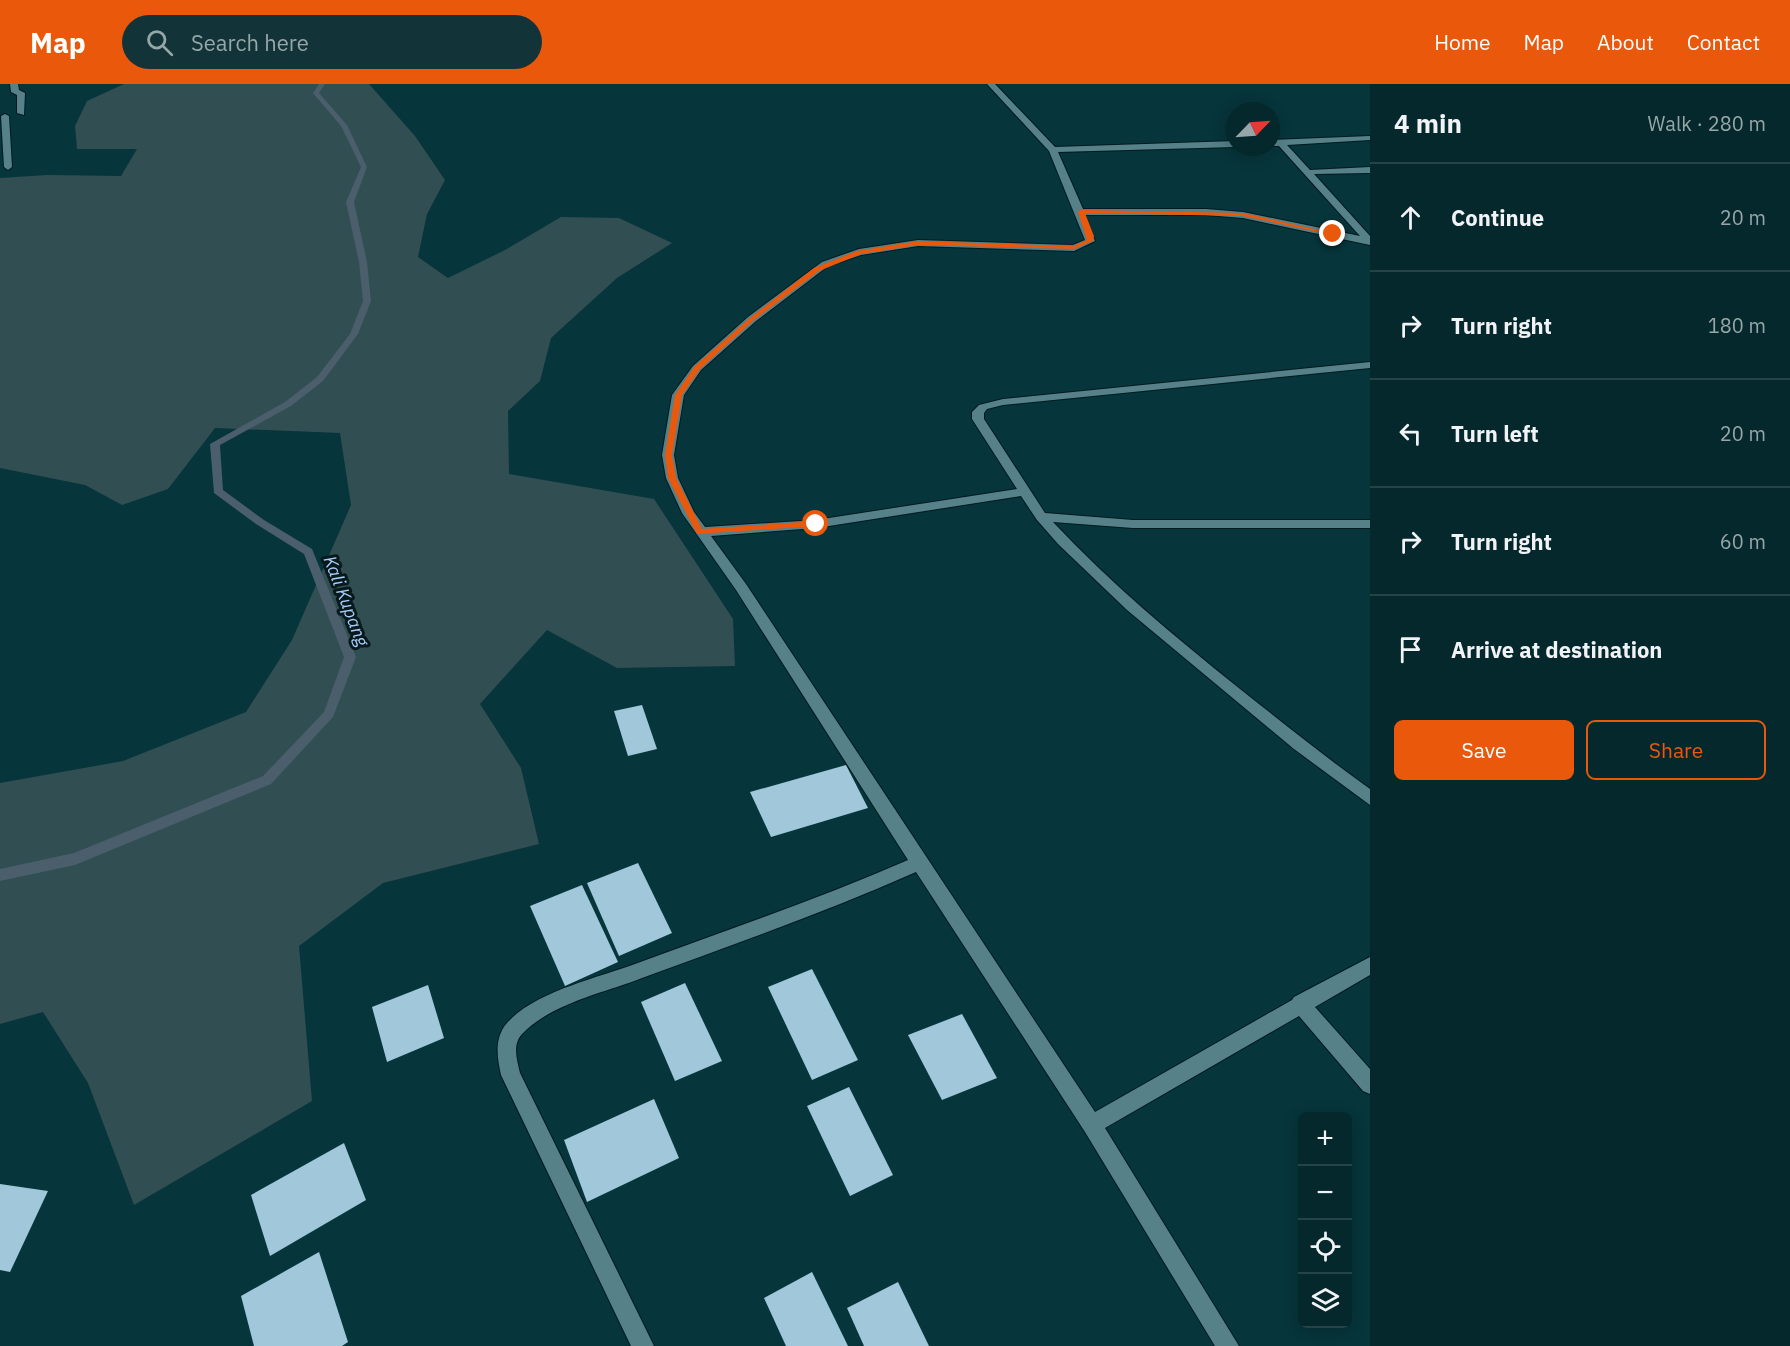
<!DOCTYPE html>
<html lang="en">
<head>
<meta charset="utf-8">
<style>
	:root { --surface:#04282c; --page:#123438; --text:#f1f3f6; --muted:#97a6a9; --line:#254448; --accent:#ea580c }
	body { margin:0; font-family:"IBM Plex Sans",sans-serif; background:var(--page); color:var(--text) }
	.controls { position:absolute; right:18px; bottom:18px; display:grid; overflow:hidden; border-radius:9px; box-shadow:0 3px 15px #0003 }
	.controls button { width:54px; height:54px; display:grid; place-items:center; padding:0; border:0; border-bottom:2px solid var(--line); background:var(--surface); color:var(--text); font:30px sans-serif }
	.compass { position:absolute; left:1226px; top:18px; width:54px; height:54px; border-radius:50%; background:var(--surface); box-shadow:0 3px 15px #0003; rotate:65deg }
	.stop { position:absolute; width:18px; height:18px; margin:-14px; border:4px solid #ea580c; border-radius:50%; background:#fff }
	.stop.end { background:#ea580c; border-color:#fff; box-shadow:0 2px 6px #0008 }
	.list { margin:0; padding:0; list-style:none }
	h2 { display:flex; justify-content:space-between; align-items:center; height:78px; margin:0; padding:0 24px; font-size:26px }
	h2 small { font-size:20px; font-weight:400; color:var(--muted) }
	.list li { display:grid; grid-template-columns:39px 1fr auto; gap:18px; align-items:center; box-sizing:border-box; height:108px; padding:0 24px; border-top:2px solid var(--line) }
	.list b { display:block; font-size:22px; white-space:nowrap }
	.list em { font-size:20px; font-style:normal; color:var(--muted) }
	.actions { display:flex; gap:12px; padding:18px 24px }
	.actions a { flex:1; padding:14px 0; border:2px solid var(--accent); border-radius:9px; text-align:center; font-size:21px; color:var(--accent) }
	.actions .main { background:var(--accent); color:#fff }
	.icon { flex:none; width:33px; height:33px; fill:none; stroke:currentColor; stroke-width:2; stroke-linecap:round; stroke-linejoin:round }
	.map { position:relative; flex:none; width:1370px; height:1262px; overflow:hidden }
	header { display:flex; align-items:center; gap:36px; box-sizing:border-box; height:84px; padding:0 30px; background:var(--accent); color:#fff }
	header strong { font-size:28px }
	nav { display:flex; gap:33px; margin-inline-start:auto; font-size:21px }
	.search { width:420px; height:54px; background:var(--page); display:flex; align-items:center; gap:15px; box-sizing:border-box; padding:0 21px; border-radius:33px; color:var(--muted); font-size:22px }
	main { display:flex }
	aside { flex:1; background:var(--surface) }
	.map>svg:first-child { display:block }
</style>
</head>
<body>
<header>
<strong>Map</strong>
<div class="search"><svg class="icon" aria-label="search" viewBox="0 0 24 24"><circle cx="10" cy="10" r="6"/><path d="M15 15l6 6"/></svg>Search here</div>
<nav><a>Home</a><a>Map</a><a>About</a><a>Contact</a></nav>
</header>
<main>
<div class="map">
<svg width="1370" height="1262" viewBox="0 0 1370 1262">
	<rect width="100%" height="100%" fill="#06353b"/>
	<!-- green -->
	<path fill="#314e53" d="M 124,0 L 369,0 L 415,52 L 445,96 L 427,130 L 418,173 L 448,194 L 505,166 L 561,133 L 619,134 L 672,159 L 617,194 L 551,254 L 540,297 L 508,327 L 509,390 L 654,415 L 733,535 L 735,582 L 617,584 L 547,546 L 480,620 L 521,684 L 539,760 L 383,799 L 299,862 L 312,1017 L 134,1121 L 88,999 L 43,928 L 0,940 L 0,699 L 123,677 L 246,628 L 292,556 L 351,421 L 340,349 L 215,344 L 168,405 L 122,421 L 85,401 L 0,384 L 0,94 L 47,91 L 121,92 L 137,65 L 77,65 L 75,42 L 87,17 Z"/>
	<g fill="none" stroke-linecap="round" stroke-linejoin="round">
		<!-- stream -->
		<path fill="#4a5e6c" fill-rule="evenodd" d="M 319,0 L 325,0 L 319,9 L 347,41 L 367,83 L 354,118 L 367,178 L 371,217 L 358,250 L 323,297 L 291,322 L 220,361 L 223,406 L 264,436 L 312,465 L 356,573 L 333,633 L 271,700 L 75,781 L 0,797 L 0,785 L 74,769 L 263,692 L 324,628 L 344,573 L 304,470 L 256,440 L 214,409 L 210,360 L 285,318 L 317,293 L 350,250 L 363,217 L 359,178 L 346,118 L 361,83 L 341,42 L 313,9 Z"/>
	</g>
	<!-- building -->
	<g fill="#a1c7da">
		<path d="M 642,621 L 657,665 L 628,672 L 614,627 Z"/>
		<path d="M 846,681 L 868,724 L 771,753 L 750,708 Z"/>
		<path d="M 638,779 L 672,849 L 619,872 L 587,799 Z"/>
		<path d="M 582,801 L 618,878 L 565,902 L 530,822 Z"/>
		<path d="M 812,885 L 858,976 L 812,996 L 768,903 Z"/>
		<path d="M 685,899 L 722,977 L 675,997 L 641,918 Z"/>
		<path d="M 428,901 L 444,954 L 387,978 L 372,923 Z"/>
		<path d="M 962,930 L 997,994 L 942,1016 L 908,951 Z"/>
		<path d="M 849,1003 L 893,1091 L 850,1112 L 807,1022 Z"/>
		<path d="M 654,1015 L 679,1074 L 587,1118 L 564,1056 Z"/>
		<path d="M 344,1059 L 366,1116 L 270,1172 L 251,1111 Z"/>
		<path d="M 0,1100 L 48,1107 L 10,1188 L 0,1186 Z"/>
		<path d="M 319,1168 L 348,1258 L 342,1262 L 254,1262 L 241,1212 Z"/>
		<path d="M 812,1188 L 848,1262 L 786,1262 L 764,1214 Z"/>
		<path d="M 898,1198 L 929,1262 L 864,1262 L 847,1224 Z"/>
	</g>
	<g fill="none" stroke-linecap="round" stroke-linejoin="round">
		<defs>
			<g id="street">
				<path d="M 10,0 L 18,0 L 19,6 L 25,9 L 24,31 L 17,29 L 17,11 L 11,8 Z"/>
				<path d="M 987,0 L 995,0 L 1055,63 L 1235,57 L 1235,63 L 1058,68 L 1083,125 L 1206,125 L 1243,128 L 1360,152 L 1279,62 L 1271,62 L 1271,56 L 1370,52 L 1370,56 L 1287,61 L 1310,86 L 1370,83 L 1370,89 L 1314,90 L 1370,152 L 1370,161 L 1243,134 L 1206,131 L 1085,131 L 1095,157 L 1074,167 L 918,162 L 861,171 L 828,182 L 756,237 L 701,286 L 684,311 L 674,371 L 678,394 L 694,428 L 705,443 L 816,436 L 1017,405 L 972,335 L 972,328 L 979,321 L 1003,315 L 1370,278 L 1370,284 L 1003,321 L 987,325 L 984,329 L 984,335 L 1045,429 L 1133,436 L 1370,436 L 1370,444 L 1133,444 L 1053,438 C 1110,499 1175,553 1240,605 C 1283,639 1325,673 1370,705 L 1370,721 L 1294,665 L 1127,526 L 1058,460 L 1037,436 L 1021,412 L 816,444 L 711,452 L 746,500 L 1095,1028 L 1292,916 L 1294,913 L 1370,873 L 1370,891 L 1315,923 L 1370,985 L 1370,1010 L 1363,1007 L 1299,932 L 1105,1044 L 1239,1262 L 1215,1262 L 1085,1048 L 916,788 C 826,828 734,860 642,894 C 604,909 552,919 522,950 C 512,961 517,976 520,989 L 654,1262 L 631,1262 L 501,991 C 497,973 494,954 507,939 C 534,908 597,894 635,880 C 726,846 819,815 908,776 L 736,506 L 682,429 L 666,394 L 662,371 L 672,311 L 693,282 L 748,233 L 822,178 L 859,165 L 918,156 L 1073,161 L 1085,156 L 1049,67 Z"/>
				<path d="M 5,30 L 9,32 L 12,83 L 8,86 L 4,83 L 1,32 Z"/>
			</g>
		</defs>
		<!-- street casing -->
		<use href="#street" stroke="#001b20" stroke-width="2"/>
		<!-- street -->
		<use href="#street" fill="#568188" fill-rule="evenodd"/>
	</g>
	<!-- route -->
	<path fill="#ea580c" d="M 1081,126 L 1243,129 L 1336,150 L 1333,151 L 1243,132 L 1085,129 L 1094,152 L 1093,157 L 1074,165 L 918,161 L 861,170 L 819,187 L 754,236 L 700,285 L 682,311 L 672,371 L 676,394 L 702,445 L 816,437 L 820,440 L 816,442 L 697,450 L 668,394 L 665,371 L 675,311 L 695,282 L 750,234 L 814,184 L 857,167 L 918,157 L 1073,162 L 1087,156 L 1078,128 Z"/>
	<g text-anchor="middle" stroke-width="6" stroke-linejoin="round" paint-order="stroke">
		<!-- water labels -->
		<g font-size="18" font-style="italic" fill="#a8cefb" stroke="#08191c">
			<text transform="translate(346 517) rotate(69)" y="6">Kali Kupang</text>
		</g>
	</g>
</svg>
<div class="controls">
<button>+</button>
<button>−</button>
<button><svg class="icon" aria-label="locate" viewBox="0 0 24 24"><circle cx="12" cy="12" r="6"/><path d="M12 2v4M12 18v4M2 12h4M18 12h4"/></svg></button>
<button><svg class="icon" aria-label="layers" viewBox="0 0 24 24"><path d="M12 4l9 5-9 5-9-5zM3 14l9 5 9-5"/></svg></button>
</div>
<svg class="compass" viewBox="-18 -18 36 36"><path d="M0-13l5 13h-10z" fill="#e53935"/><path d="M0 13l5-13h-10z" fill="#97a6a9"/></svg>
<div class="stop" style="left:816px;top:440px"></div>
<div class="stop end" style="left:1333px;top:150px"></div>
</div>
<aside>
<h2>4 min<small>Walk · 280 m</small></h2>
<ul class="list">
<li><svg class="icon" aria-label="ahead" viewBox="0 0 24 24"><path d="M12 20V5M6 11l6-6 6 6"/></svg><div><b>Continue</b></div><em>20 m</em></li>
<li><svg class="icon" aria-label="right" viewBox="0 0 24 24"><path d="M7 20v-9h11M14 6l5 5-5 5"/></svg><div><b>Turn right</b></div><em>180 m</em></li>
<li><svg class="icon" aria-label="left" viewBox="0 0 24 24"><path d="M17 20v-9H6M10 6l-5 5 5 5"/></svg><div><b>Turn left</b></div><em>20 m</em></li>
<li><svg class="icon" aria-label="right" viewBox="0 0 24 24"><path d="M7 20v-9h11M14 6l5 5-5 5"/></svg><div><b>Turn right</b></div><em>60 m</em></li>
<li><svg class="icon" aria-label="arrive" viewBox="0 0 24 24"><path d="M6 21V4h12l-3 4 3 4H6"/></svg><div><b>Arrive at destination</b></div></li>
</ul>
<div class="actions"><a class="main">Save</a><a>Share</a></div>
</aside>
</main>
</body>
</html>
